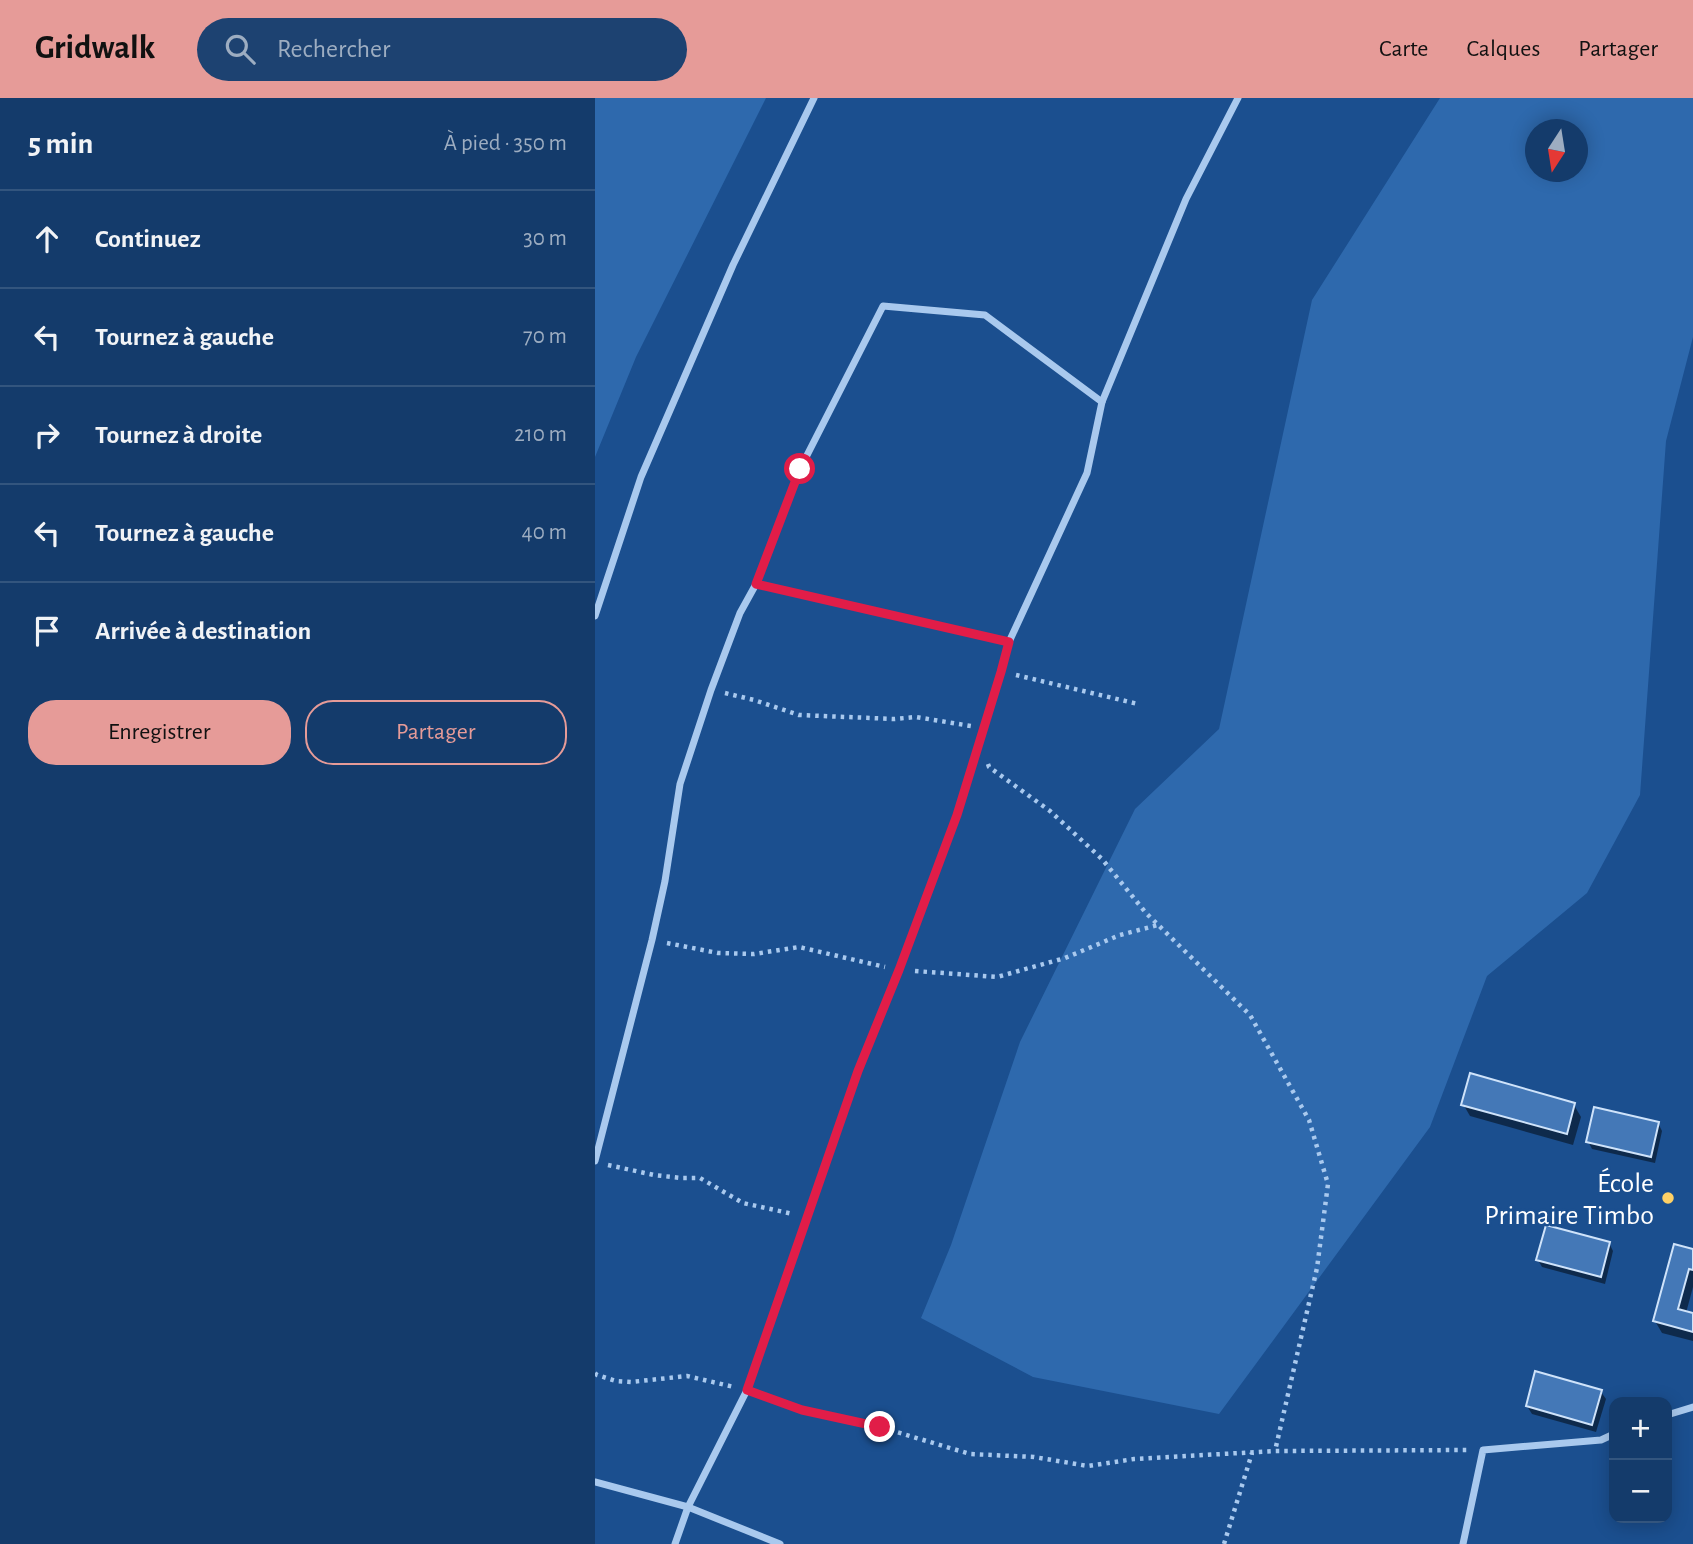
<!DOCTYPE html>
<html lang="fr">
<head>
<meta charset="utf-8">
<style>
	:root { --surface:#143b6b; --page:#1d4271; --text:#f1f3f6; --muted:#9dadc1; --line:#33557e; --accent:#e69b98 }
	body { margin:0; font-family:"Alegreya Sans",sans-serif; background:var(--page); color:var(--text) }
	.controls { position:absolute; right:21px; bottom:21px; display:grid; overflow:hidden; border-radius:14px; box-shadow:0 4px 18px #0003 }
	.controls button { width:63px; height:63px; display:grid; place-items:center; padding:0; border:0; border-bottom:2px solid var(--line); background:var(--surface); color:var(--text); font:35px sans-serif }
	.compass { position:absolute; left:930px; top:21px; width:63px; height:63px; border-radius:50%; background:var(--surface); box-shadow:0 4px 18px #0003; rotate:192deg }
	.stop { position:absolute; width:21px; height:21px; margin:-16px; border:5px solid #e11d48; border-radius:50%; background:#fff }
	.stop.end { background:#e11d48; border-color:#fff; box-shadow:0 2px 7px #0008 }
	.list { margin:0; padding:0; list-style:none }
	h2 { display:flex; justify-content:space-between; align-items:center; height:91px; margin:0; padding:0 28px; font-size:30px }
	h2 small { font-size:23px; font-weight:400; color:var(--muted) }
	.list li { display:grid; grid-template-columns:46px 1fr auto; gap:21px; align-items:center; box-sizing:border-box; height:98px; padding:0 28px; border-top:2px solid var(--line) }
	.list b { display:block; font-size:26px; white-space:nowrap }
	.list em { font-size:23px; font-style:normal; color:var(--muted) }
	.actions { display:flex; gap:14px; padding:21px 28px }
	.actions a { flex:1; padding:16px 0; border:2px solid var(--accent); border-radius:28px; text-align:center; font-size:24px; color:var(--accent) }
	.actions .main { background:var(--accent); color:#111 }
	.icon { flex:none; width:38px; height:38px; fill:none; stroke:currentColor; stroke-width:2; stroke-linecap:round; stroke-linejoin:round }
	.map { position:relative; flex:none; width:1098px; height:1446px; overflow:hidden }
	header { display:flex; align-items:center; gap:42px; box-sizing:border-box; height:98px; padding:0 35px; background:var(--accent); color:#111 }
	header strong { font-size:33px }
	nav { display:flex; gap:38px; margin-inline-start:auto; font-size:24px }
	.search { width:490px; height:63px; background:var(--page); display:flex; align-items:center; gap:18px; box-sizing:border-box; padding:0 24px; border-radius:38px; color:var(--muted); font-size:26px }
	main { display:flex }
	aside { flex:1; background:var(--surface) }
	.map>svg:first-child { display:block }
</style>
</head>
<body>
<header>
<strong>Gridwalk</strong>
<div class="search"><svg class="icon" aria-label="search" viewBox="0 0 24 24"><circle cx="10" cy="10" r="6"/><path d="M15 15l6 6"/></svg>Rechercher</div>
<nav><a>Carte</a><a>Calques</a><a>Partager</a></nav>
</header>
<main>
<aside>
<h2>5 min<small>À pied · 350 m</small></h2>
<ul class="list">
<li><svg class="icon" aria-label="ahead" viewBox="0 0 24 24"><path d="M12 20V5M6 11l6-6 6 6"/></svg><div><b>Continuez</b></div><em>30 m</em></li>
<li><svg class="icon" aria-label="left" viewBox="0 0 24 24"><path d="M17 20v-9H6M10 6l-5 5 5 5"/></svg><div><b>Tournez à gauche</b></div><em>70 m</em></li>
<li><svg class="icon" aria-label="right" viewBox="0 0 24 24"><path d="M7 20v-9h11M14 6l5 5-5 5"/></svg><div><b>Tournez à droite</b></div><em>210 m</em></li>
<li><svg class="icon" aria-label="left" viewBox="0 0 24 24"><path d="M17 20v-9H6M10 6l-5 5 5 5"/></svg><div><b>Tournez à gauche</b></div><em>40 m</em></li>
<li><svg class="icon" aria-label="arrive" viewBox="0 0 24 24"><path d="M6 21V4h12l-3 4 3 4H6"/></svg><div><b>Arrivée à destination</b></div></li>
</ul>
<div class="actions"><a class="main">Enregistrer</a><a>Partager</a></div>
</aside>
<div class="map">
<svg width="1098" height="1446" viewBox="0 0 1098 1446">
	<rect width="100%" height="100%" fill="#1b4f8f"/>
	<!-- green -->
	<g fill="#2e69ad" fill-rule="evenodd">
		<path d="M 0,0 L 171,0 L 41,259 L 0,359 Z"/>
		<path d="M 845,0 L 1098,0 L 1098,239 L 1071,343 L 1045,697 L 992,795 L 892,878 L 835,1029 L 624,1316 L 438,1279 L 326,1220 L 356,1147 L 425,944 L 540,711 L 624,631 L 717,202 ZM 940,32 L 982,32 L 982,74 L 940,74 Z"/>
	</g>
	<!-- shadow -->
	<g fill="#0007">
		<path d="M 868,1006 L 979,1007 L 986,1019 L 978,1047 L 875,1018 Z"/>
		<path d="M 1063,1025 L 1067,1033 L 1060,1065 L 997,1051 L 993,1043 Z"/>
		<path d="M 1014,1145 L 1018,1153 L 1010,1186 L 947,1169 L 943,1162 Z"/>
		<path d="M 1098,1153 L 1098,1189 L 1091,1215 L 1098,1217 L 1098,1243 L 1067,1235 L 1060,1223 Z"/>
		<path d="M 1006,1294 L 1011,1301 L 1001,1334 L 937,1316 L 932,1308 Z"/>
	</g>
	<!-- building -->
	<g fill="#4478b7" stroke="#cfe3fa" stroke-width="2">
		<path d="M 875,975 L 980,1005 L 972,1036 L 866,1007 Z"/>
		<path d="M 999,1009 L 1064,1024 L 1056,1059 L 991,1044 Z"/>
		<path d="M 951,1127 L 1015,1144 L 1006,1179 L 941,1162 Z"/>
		<path d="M 1079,1146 L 1098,1151 L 1098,1172 L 1094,1171 L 1083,1211 L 1098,1215 L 1098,1234 L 1058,1223 Z"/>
		<path d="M 940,1273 L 1007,1292 L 997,1327 L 931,1308 Z"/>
	</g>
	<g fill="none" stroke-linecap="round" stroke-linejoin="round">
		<!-- path -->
		<g stroke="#a9c9ee" stroke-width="4.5" stroke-dasharray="3.5 5" stroke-linecap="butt">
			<path d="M 421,577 L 543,606"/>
			<path d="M 130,595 L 159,602 L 204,617 L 299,621 L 321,619 L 376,628"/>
			<path d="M 393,666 L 394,669 L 455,713 L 507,761 L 551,815 L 655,917 L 714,1022 L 733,1086 L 722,1170 L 680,1353"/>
			<path d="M 72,845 L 123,855 L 159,856 L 204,849 L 290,869"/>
			<path d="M 320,873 L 402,879 L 470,860 L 525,837 L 563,827"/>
			<path d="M 13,1067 L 59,1077 L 86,1080 L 105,1080 L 148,1105 L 198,1116"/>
			<path d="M 0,1275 L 2,1277 L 21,1283 L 36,1284 L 92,1278 L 139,1289"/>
			<path d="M 164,1296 L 207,1312 L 285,1329 L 375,1356 L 439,1359 L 493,1368 L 539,1361 L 680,1353 L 874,1352"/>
			<path d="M 629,1446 L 657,1355"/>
		</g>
		<!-- minor -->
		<g stroke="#a9c9ee" stroke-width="7">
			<path d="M 161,486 L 414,544"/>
			<path d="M 0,518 L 46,379 L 138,167 L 219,0"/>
			<path d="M 0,1063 L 57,842 L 70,783 L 85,686 L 116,592 L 145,515 L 161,486 L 205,371 L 288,208 L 390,217 L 507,304"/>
			<path d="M 1072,1317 L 1098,1309"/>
			<path d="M 0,1384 L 93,1409 L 185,1446"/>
			<path d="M 80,1446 L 93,1409 L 152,1292 L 263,973 L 304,872 L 362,717 L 406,574 L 414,544 L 492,375 L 507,304 L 591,101 L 643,0"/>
			<path d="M 868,1446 L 888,1352 L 1006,1342 L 1019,1336"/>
		</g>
	</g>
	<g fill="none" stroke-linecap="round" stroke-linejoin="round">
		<!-- route -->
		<path stroke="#e11d48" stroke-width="9" d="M 205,371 L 161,486 L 414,544 L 406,574 L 362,717 L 304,872 L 263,973 L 152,1292 L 207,1312 L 285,1329"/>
	</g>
	<!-- markers -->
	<circle fill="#ffd166" stroke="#1b4f8f" stroke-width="2.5" cx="1073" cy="1100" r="7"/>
	<g text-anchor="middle" stroke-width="5" stroke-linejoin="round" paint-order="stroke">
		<!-- poi labels -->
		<g font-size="28" fill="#fff" stroke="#1b4f8f" text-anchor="end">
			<text x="1059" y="1094">École<tspan x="1059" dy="32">Primaire Timbo</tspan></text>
		</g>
	</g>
</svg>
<div class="controls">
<button>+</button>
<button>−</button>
</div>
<svg class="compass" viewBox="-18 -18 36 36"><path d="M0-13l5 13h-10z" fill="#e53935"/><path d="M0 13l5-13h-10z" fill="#9dadc1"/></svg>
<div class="stop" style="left:205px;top:371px"></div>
<div class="stop end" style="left:285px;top:1329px"></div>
</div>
</main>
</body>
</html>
